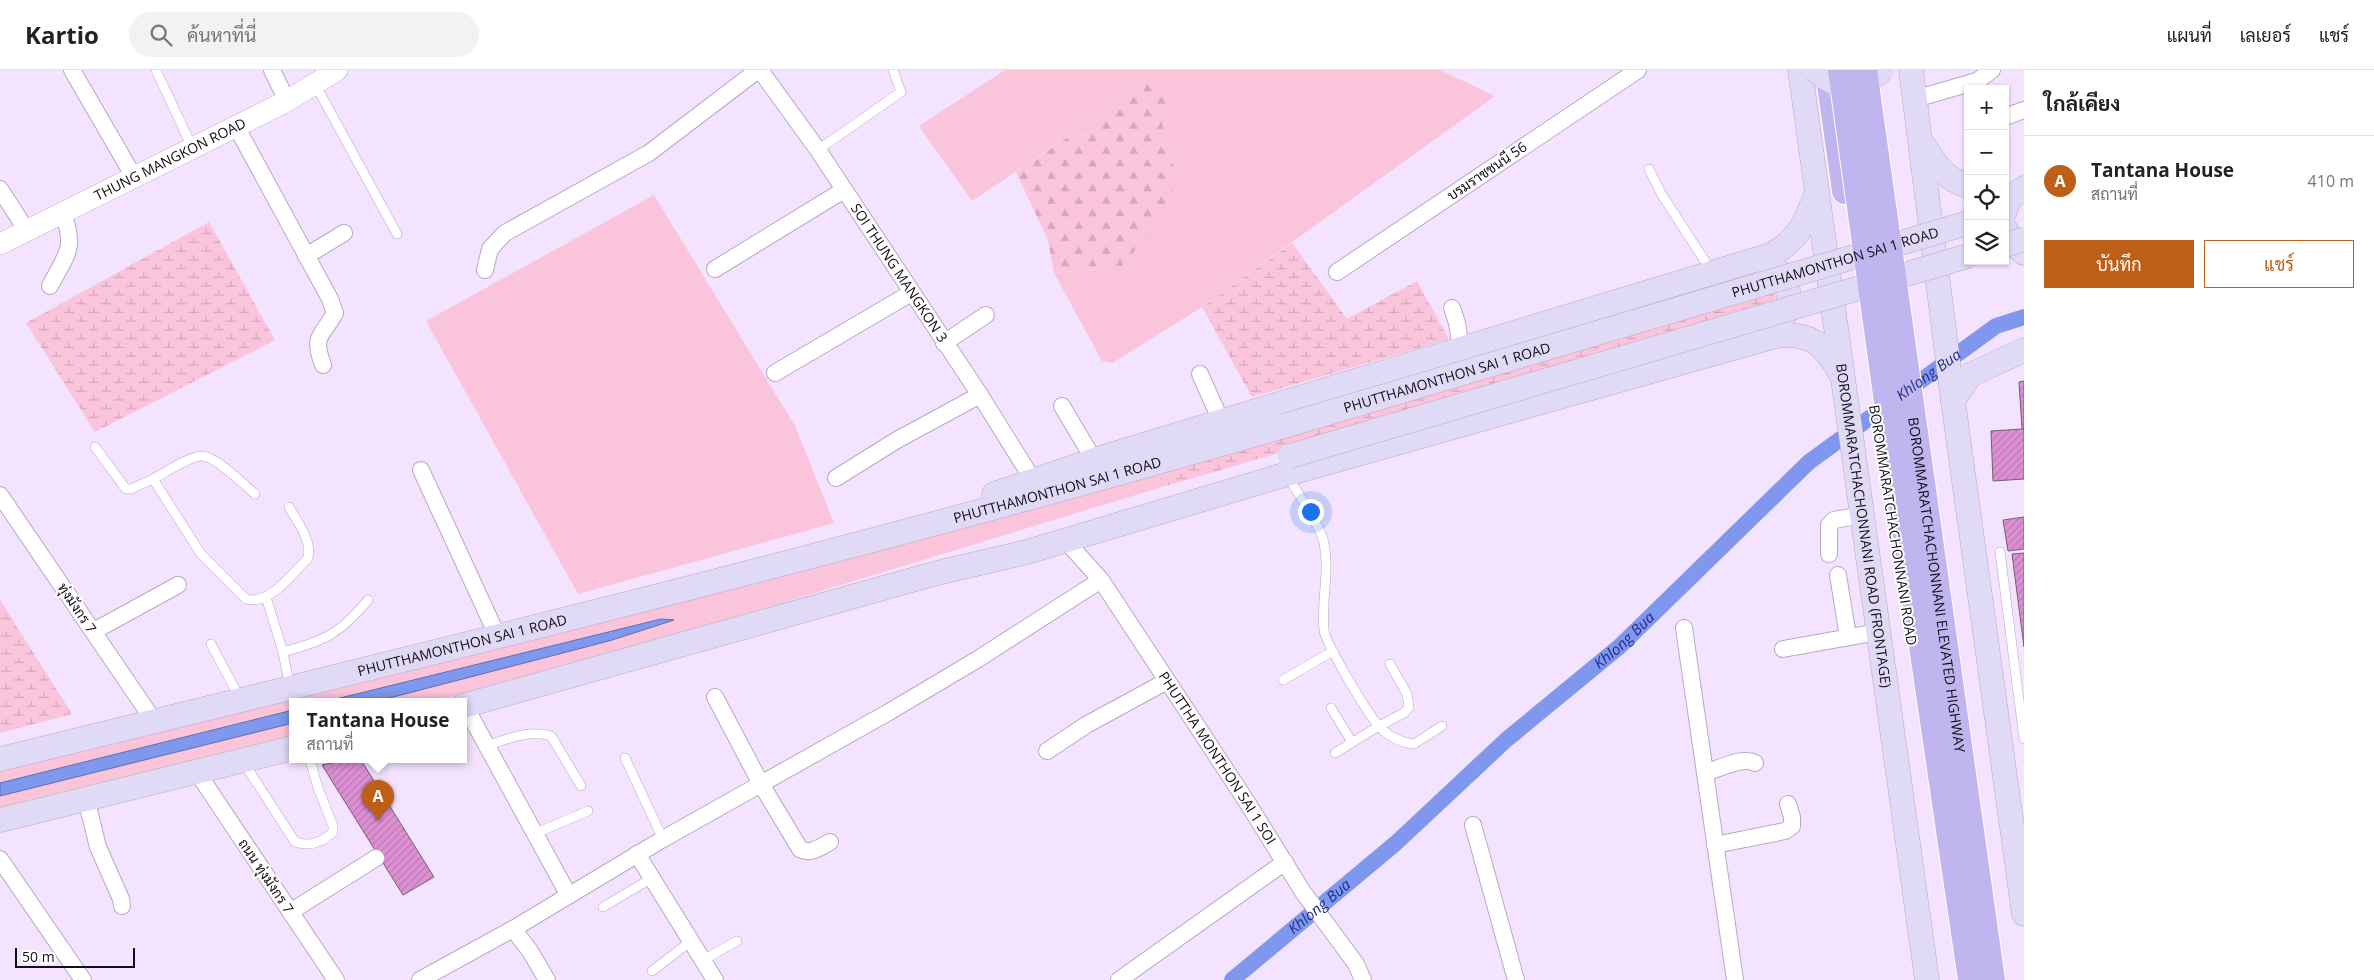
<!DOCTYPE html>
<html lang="th">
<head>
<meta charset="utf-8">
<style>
	:root { --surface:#fff; --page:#f2f2f2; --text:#222; --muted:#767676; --line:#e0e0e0; --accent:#be5f18 }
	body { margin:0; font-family:"Open Sans",Sarabun,sans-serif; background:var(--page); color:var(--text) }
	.controls { position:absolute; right:15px; top:15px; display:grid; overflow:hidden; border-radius:0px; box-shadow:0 1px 4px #0004 }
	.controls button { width:45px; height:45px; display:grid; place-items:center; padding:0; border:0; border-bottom:1px solid var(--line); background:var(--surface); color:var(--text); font:25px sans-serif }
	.scale { position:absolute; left:15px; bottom:12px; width:120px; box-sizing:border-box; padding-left:5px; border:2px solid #130d16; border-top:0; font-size:14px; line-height:18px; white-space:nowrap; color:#130d16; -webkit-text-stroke:4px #fff; paint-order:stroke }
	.you { position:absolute; left:1310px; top:441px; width:18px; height:18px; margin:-12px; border:4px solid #fff; border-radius:50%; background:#1a73e8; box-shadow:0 0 0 8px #1a73e833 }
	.badge { display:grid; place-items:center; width:32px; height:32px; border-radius:50%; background:var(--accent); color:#fff; font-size:16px; font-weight:700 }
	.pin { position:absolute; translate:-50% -41px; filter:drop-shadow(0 1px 2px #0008) }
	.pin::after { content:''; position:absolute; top:26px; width:18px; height:15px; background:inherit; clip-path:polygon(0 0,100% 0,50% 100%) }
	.popup { position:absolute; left:289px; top:628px; width:178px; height:65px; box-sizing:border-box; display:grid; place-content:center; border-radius:0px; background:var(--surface); filter:drop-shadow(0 1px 4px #0005); font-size:16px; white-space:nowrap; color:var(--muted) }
	.popup b { font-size:19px; color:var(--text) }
	.popup::after { content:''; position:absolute; left:50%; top:100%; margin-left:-10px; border:10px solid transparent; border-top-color:var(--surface) }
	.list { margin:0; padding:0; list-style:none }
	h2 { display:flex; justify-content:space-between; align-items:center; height:65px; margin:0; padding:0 20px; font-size:21px }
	h2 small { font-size:16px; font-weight:400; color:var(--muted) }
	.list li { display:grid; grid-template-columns:32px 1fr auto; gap:15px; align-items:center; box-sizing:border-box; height:90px; padding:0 20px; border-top:1px solid var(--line) }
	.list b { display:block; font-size:19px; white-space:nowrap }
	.list p { margin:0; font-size:16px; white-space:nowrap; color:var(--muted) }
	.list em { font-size:16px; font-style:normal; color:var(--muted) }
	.actions { display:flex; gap:10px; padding:15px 20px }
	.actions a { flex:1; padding:11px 0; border:1px solid var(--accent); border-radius:0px; text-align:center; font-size:18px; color:var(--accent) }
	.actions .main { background:var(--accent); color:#fff }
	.icon { flex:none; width:28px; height:28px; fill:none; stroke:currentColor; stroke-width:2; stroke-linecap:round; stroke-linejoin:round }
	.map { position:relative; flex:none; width:2024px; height:910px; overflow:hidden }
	header { display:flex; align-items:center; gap:30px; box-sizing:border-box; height:70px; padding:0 25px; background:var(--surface); border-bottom:1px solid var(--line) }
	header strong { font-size:24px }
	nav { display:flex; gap:28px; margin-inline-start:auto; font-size:18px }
	.search { width:350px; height:45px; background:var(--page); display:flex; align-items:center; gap:12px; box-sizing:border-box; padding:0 18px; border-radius:28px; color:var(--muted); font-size:19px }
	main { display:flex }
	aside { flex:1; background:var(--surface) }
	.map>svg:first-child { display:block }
</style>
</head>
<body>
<header>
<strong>Kartio</strong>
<div class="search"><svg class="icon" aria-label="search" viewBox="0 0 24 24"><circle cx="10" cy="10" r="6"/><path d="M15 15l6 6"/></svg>ค้นหาที่นี่</div>
<nav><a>แผนที่</a><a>เลเยอร์</a><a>แชร์</a></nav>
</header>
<main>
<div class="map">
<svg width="2024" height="910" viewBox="0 0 2024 910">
	<defs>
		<pattern id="forest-firs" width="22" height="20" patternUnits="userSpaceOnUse" patternTransform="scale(1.25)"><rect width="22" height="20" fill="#fac4db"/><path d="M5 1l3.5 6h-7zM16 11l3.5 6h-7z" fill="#d5a7bb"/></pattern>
		<pattern id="wetland-marsh" width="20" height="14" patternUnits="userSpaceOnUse" patternTransform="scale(1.25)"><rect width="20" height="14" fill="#fac4db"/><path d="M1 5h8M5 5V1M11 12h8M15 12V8" fill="none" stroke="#d5a7bb"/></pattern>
		<pattern id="building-hatch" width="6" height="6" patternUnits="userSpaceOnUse" patternTransform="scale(1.25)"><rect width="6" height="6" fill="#dc8fd3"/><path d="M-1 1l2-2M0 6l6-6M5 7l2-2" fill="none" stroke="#bc7ab4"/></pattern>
	</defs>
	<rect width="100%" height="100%" fill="#f3e3fe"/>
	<!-- grass -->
	<g fill="#fac4db">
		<path d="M 1005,0 L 1440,0 L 1495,26 L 1202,237 L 1112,293 L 1102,291 L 1054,203 L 1122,196 L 1176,106 L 1162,53 L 1147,14 L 972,131 L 919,56 Z"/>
		<path d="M 654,125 L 795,356 L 834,453 L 578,524 L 426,251 Z"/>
		<path d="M 1158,402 L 1162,417 L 568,598 L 429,632 L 374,632 L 609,571 L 660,549 L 324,632 L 293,632 L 293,640 L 0,713 L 0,701 L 359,611 Z"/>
		<path d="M 293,653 L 293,666 L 0,739 L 0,726 Z"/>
	</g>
	<!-- forest -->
	<path fill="url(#forest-firs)" d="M 1147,14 L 1169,30 L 1162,53 L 1176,106 L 1166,142 L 1122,196 L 1054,203 L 1048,170 L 1016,102 Z"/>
	<!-- wetland -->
	<g fill="url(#wetland-marsh)">
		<path d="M 209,152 L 275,270 L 95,362 L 26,253 Z"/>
		<path d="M 1292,173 L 1347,249 L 1417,211 L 1449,269 L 1252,327 L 1202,237 Z"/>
		<path d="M 1776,221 L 1773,249 L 1279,383 L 1162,417 L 1158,402 Z"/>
		<path d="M 0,530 L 72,644 L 0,663 Z"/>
	</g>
	<!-- water -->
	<g fill="#7f97ec" stroke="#5f6eac">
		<path d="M 661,549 L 674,550 L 609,571 L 374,632 L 324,632 Z"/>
		<path d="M 293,640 L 293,653 L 0,726 L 0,713 Z"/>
	</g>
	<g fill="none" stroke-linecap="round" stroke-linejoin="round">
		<!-- canal -->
		<path stroke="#7f97ec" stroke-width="16" id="s1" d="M 1232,910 L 1396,773 L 1506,670 L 1619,577 L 1809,392 L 1996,256 L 2024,247"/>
	</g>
	<!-- building -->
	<g fill="url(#building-hatch)" stroke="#745f71">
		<path d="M 2024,311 L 2024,359 L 2022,359 L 2019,312 Z"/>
		<path d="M 2022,359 L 2024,359 L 2024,409 L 1993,411 L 1991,361 Z"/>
		<path d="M 2024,447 L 2024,479 L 2008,481 L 2003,450 Z"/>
		<path d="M 2024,483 L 2024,577 L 2012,484 Z"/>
		<path d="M 346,690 L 361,690 L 434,807 L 403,825 L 322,695 Z"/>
	</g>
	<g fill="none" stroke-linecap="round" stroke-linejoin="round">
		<defs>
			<g id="service">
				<path d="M 156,0 L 192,77"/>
				<path d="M 315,14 L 397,164"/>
				<path d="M 818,80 L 901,22 L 893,0"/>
				<path d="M 1649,99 L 1662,125 L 1712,202"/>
				<path d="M 95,377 L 126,419 L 131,419 L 153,409 L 201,484 L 246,529 C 270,535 292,504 308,488 C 312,470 298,453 289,437"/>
				<path d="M 1288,406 C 1297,423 1321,456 1324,473 C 1330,502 1321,530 1324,560 C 1325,573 1368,644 1378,655 C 1388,667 1400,672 1414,674 L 1442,656"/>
				<path d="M 153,409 C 164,403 190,386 202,386 C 216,386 244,415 255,424"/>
				<path d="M 2000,482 L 2024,669"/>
				<path d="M 266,527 L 283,582 L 290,618"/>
				<path d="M 211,574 L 241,630"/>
				<path d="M 283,582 C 324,571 340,564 368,530"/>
				<path d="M 1283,610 L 1333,581"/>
				<path d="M 1331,638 L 1352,672"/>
				<path d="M 488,675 C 508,669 531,659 551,666 L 581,716"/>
				<path d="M 1335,683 L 1379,656 L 1404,643 L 1409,637 L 1407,624 L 1390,594"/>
				<path d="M 625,688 L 663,769"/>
				<path d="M 244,693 L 295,772 C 310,777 322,773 333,762 L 333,756 L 318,718 L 310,690"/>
				<path d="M 534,764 L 588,741"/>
				<path d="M 603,837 L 652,808"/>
				<path d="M 703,890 L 737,871"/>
				<path d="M 652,901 L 691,871"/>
			</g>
			<g id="minor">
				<path d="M 72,0 L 134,107"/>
				<path d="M 272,0 L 287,31"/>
				<path id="s2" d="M 760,0 L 818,80 L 980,325 L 1033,410"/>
				<path d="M 1977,11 L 1992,0"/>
				<path d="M 1915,29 L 1977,11 L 1980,19"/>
				<path d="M 2005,47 L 2024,40"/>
				<path d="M 236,56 L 330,229 L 335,243 C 321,268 312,265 323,295"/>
				<path d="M 0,119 L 27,161"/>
				<path d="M 306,186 L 344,163"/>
				<path d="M 715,199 L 844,120"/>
				<path d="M 485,200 L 490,179 L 505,163 L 649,83 L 758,0"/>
				<path d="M 1337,202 L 1638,0"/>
				<path d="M 50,216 C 67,183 76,179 63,143"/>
				<path d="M 1452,238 L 1457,253 L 1461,279"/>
				<path d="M 944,273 L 986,245"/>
				<path d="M 775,303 L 911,223"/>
				<path d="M 1200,304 L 1221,351"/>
				<path d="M 1062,336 L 1094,390"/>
				<path d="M 421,400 L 498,567"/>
				<path d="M 836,408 L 897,370 L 980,325"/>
				<path d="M 0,425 L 154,651"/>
				<path id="s3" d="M 1066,471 L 1101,510 L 1245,729 L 1303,822 L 1356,894 L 1363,910"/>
				<path d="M 1829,484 L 1829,455 L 1834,450 L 1862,445"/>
				<path d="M 1838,505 L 1848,567"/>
				<path d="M 1684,558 L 1735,910"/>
				<path d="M 94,561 L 178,515"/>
				<path d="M 1783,579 L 1878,562"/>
				<path d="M 715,627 L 761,714 L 800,779 C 811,785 820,777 830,772"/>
				<path d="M 465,636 L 568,824"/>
				<path d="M 1047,681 L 1086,655 L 1167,611"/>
				<path d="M 197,702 L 336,910"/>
				<path d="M 1705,703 C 1718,699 1743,686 1755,693"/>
				<path d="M 86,728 L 98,777 L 121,829 L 122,836"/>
				<path d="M 1473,755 L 1516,910"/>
				<path d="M 1715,775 L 1785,761 L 1792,756 L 1792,747 L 1788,734"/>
				<path d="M 637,784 L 715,910"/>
				<path d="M 0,789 L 83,910"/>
				<path d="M 290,842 L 376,788"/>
				<path d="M 513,859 L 530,881 L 547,910"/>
				<path d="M 420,910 L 513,859 L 663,769 L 889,642 L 978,589 L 1101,510"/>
				<path d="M 1119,910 L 1285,792"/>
			</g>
			<g id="tertiary">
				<path id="s4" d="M 0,174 L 287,31 L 337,0"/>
			</g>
			<g id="secondary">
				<path id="s5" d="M 1800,0 L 1927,910"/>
				<path d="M 1911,0 L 1953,331 L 2024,844"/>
				<path d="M 1922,73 C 1935,93 1944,109 1968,116"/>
				<path d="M 2005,141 L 2009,129 L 2024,118"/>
				<path d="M 2005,158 L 2013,174 L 2024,183"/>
				<path d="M 1768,194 C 1784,201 1793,225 1787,241 C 1785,246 1779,250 1776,253"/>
				<path d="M 1953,331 L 1970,305 L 2024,280"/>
				<path d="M 994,424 L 1094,390 L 1771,185 C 1801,168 1805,152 1817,122"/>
				<path d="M 463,636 L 937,503 L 1027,482 L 1287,404 L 1776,266 C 1811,262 1825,275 1841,304"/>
				<path id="s6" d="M 0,689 C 430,584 859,480 1284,356"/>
				<path d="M 0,750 L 293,678"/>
			</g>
			<path id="primary" d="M 1828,0 L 1845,121"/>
		</defs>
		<!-- service casing -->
		<use href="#service" stroke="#b8a9c3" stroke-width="10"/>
		<!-- minor casing -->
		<use href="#minor" stroke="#b8a9c3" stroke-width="18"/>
		<!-- tertiary casing -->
		<use href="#tertiary" stroke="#b8a9c3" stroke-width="22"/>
		<!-- secondary casing -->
		<use href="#secondary" stroke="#b8a9c3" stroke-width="25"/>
		<!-- primary casing -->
		<use href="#primary" stroke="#fff" stroke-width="28"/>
		<!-- service -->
		<use href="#service" stroke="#fff" stroke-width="9"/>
		<!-- minor -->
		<use href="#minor" stroke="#fff" stroke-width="16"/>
		<!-- tertiary -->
		<use href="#tertiary" stroke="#fff" stroke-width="21"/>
		<!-- secondary -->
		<use href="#secondary" stroke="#e0daf7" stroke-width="24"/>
		<!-- primary -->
		<use href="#primary" stroke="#c0b5ef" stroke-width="26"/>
		<defs>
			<g id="secondary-bridge">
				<path d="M 1816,0 C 1834,20 1864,18 1882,0"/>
				<path d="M 2005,175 L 2024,169"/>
				<path id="s7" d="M 1284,356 L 1968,153"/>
				<path d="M 1290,386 L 1968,186"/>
			</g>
			<g id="primary-bridge">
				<path d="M 1841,0 L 1903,447 L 1971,910"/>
				<path id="s8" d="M 1864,0 L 1992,910"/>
			</g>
		</defs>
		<!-- secondary-bridge casing -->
		<use href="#secondary-bridge" stroke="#b8a9c3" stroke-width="25" stroke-linecap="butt"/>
		<!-- primary-bridge casing -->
		<use href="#primary-bridge" stroke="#fff" stroke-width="28" stroke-linecap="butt"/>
		<!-- secondary-bridge -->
		<use href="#secondary-bridge" stroke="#e0daf7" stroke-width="24"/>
		<!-- primary-bridge -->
		<use href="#primary-bridge" stroke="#c0b5ef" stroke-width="26"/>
	</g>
	<g text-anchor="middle" stroke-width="4" stroke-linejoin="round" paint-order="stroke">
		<!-- street labels -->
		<g font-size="14" fill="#130d16" stroke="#fff">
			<text dy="5" stroke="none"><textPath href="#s4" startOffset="190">THUNG MANGKON ROAD</textPath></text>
			<text transform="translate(1487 101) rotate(-34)" y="5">บรมราชชนนี 56</text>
			<text dy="5" stroke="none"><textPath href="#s7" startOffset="575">PHUTTHAMONTHON SAI 1 ROAD</textPath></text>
			<text dy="5" stroke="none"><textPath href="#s2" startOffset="246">SOI THUNG MANGKON 3</textPath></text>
			<text dy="5" stroke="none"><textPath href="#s7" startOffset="170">PHUTTHAMONTHON SAI 1 ROAD</textPath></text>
			<text dy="5" stroke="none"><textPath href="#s6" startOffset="1091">PHUTTHAMONTHON SAI 1 ROAD</textPath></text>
			<text dy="5" stroke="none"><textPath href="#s5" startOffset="460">BOROMMARATCHACHONNANI ROAD (FRONTAGE)</textPath></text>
			<text transform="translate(1893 455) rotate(81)" y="5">BOROMMARATCHACHONNANI ROAD</text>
			<text dy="5" stroke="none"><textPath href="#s8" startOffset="520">BOROMMARATCHACHONNANI ELEVATED HIGHWAY</textPath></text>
			<text transform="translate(77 538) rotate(56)" y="5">ทุ่งมังกร 7</text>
			<text dy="5" stroke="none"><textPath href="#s6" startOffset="476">PHUTTHAMONTHON SAI 1 ROAD</textPath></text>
			<text dy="5" stroke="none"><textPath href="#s3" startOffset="265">PHUTTHA MONTHON SAI 1 SOI</textPath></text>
			<text transform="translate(266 806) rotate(56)" y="5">ถนน ทุ่งมังกร 7</text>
		</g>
		<!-- water labels -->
		<g font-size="15" font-style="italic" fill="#222d8d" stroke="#fff">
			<text dy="5" stroke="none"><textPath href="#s1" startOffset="924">Khlong Bua</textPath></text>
			<text dy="5" stroke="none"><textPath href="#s1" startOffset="519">Khlong Bua</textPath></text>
			<text dy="5" stroke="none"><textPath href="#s1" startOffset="114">Khlong Bua</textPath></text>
		</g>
	</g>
</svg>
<div class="controls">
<button>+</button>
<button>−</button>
<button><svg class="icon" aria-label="locate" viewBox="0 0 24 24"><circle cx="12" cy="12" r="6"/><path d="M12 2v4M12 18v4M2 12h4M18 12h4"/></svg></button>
<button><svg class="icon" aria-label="layers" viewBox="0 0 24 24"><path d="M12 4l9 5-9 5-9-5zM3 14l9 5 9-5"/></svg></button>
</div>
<div class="scale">50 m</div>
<div class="you"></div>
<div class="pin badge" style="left:378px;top:751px">A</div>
<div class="popup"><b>Tantana House</b>สถานที่</div>
</div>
<aside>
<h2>ใกล้เคียง<small></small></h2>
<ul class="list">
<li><span class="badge">A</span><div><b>Tantana House</b><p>สถานที่</p></div><em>410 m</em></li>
</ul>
<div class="actions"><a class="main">บันทึก</a><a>แชร์</a></div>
</aside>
</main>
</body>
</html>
